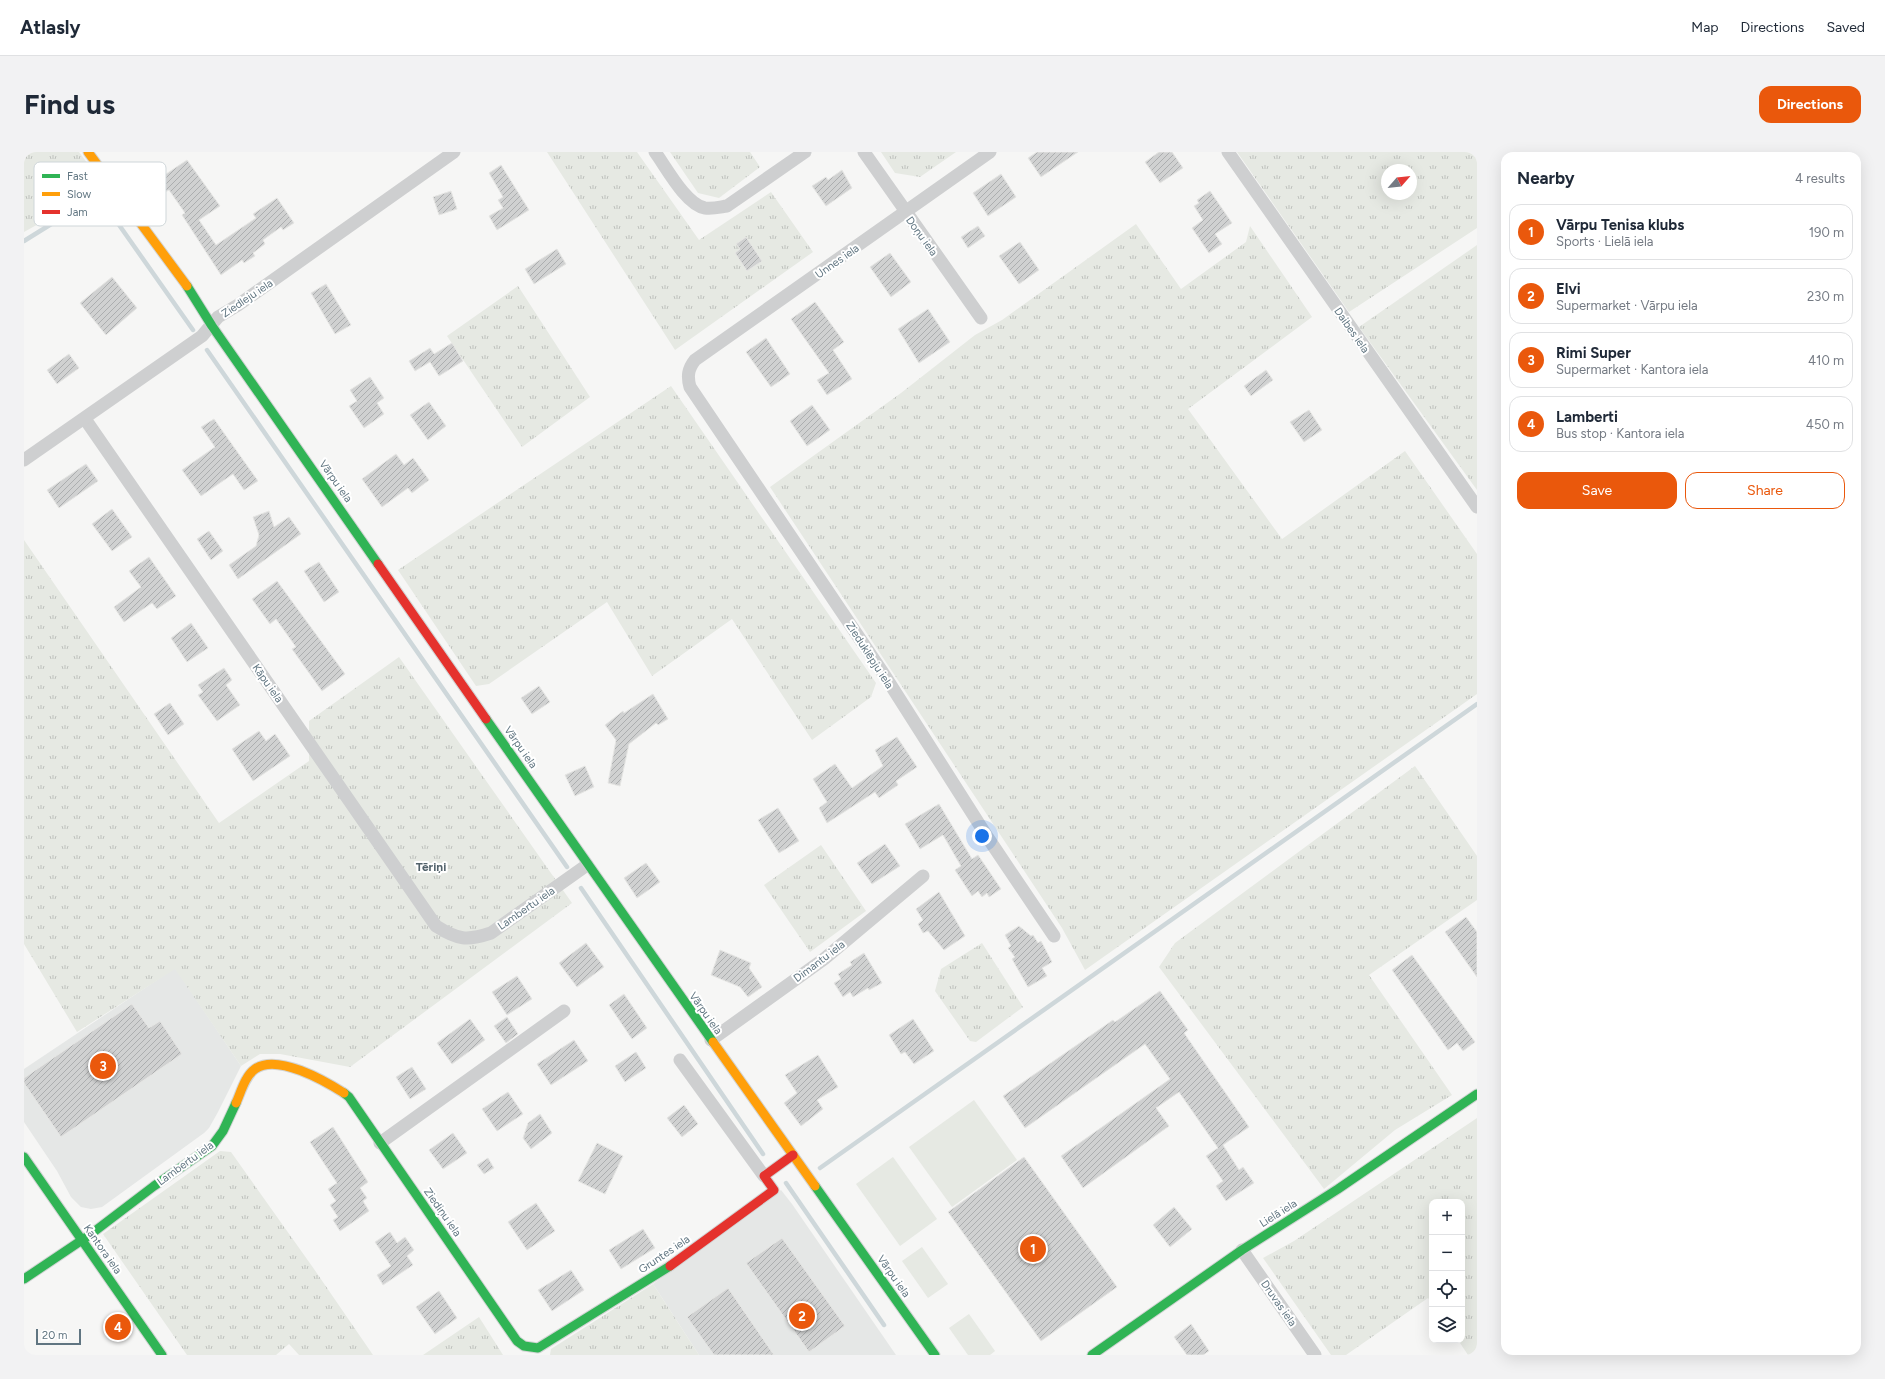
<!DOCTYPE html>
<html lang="en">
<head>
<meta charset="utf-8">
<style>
	:root { --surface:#fff; --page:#f2f2f3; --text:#1f2937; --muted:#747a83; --line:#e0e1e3; --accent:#ea580c }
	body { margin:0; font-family:Figtree,sans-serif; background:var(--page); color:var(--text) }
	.controls { position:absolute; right:12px; bottom:12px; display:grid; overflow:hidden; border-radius:8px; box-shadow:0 4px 16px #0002 }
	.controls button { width:36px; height:36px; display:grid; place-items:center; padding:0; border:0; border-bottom:1px solid var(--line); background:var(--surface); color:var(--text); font:20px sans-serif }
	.compass { position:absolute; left:1357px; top:12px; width:36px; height:36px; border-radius:50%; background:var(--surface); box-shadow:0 4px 16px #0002; rotate:62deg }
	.scale { position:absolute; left:12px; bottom:10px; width:45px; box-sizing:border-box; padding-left:4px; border:2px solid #607581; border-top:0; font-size:11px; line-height:14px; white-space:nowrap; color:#607581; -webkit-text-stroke:3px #fff; paint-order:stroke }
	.you { position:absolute; left:958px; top:684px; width:14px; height:14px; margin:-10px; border:3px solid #fff; border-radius:50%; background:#1a73e8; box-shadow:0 0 0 6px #1a73e833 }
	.badge { display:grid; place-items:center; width:26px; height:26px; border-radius:50%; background:var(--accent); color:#fff; font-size:13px; font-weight:700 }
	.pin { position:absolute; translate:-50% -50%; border:2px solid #fff; box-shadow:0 1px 4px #0006 }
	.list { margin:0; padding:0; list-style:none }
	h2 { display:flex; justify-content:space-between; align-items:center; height:52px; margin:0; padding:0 16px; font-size:17px }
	h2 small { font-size:13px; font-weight:400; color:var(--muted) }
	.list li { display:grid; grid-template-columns:26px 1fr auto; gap:12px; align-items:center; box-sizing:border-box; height:56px; margin:0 8px 8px; padding:0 8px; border:1px solid var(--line); border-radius:12px }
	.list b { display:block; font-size:15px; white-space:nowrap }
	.list p { margin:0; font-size:13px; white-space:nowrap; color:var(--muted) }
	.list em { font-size:13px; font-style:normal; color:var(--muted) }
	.actions { display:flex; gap:8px; padding:12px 16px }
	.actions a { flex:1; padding:9px 0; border:1px solid var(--accent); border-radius:12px; text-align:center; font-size:14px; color:var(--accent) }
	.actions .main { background:var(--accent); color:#fff }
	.icon { flex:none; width:22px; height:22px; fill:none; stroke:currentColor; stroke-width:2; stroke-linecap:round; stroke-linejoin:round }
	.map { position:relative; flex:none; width:1453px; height:1203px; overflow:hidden; border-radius:12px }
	header { display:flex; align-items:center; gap:24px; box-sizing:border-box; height:56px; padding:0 20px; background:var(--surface); border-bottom:1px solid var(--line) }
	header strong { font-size:19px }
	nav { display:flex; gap:22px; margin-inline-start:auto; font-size:14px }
	.intro { display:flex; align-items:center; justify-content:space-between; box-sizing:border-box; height:96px; padding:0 24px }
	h1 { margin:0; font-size:28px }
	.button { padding:10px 18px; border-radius:12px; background:var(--accent); color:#fff; font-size:14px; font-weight:700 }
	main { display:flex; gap:24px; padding:0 24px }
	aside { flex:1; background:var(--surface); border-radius:12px; box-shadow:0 4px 16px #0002 }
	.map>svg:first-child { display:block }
</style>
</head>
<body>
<header>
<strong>Atlasly</strong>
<nav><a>Map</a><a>Directions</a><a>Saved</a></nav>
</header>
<div class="intro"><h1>Find us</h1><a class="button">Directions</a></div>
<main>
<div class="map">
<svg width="1453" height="1203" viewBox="0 0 1453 1203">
	<defs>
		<pattern id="grass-tufts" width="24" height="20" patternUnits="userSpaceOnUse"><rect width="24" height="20" fill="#e6e9e3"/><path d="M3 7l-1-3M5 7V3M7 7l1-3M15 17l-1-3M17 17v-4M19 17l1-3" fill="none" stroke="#bec1bd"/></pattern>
		<pattern id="building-hatch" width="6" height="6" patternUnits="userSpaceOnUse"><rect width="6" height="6" fill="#d0d1d1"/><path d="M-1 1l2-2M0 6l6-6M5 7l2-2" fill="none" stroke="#acaeaf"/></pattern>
	</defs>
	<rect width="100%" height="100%" fill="#f6f6f5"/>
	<!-- built -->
	<g fill="#e5e7e6">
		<path d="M 151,816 L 217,914 L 194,960 L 185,976 L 180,981 L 78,1055 L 67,1057 L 57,1055 L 47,1045 L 33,1019 L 0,970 L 0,917 Z"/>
		<path d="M 757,1038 L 768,1052 L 872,1203 L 675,1203 L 629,1132 Z"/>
	</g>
	<!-- grass -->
	<g fill="url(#grass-tufts)" fill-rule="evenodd">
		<path d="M 0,0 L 55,0 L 81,35 L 0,80 Z"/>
		<path d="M 523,0 L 613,0 L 675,88 L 747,40 L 789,100 L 651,198 Z"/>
		<path d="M 646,0 L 726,0 L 736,15 L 695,46 L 674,41 Z"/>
		<path d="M 857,0 L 932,0 L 896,25 L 871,21 Z"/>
		<path d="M 1213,0 L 1453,0 L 1453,76 L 1325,160 ZM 1363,18 L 1387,18 L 1387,42 L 1363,42 Z"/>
		<path d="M 1112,72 L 1157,137 L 1222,90 L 1226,74 L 1288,165 L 1164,257 L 1258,387 L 1381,299 L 1453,402 L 1453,542 L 1061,818 L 1038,776 L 746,335 L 877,241 L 951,183 L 978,168 Z"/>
		<path d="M 1453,93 L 1453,338 L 1335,175 Z"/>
		<path d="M 494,134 L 566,245 L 498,295 L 423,184 Z"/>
		<path d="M 647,234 L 852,531 L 847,545 L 788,588 L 708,467 L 628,524 L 583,450 L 465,532 L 452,534 L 374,418 Z"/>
		<path d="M 0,388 L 195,671 L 285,609 L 285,569 L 375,505 L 548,751 L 326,915 L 256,902 L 236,902 L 217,914 L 151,817 L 53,880 L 0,792 Z"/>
		<path d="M 1391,614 L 1453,704 L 1453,748 L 1345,823 L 1428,943 L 1371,978 L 1300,1037 L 1135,815 L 1151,791 Z"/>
		<path d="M 797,693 L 842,759 L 786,800 L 740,733 Z"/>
		<path d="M 958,791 L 999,855 L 952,890 L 946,889 L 911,839 L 917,817 Z"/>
		<path d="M 1453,966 L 1453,1203 L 1444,1203 L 1434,1188 L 1438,1188 L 1438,1050 L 1408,1050 L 1408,1151 L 1404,1146 L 1322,1203 L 1307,1203 L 1239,1106 L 1270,1089 Z"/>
		<path d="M 196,999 L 207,1000 L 290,1117 L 349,1203 L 275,1203 L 265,1192 L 252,1203 L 163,1203 L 79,1082 Z"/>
		<path d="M 629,1132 L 675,1203 L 526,1203 L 527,1197 Z"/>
		<path d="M 455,1165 L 479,1203 L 399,1203 Z"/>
	</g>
	<!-- pitch -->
	<g fill="#e6e9e3">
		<path d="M 950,948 L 993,1008 L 928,1055 L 885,995 Z"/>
		<path d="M 869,1005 L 913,1067 L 876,1094 L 832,1032 Z"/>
		<path d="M 898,1095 L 924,1132 L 904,1146 L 878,1109 Z"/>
		<path d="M 945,1162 L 971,1199 L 966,1203 L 944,1203 L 925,1176 Z"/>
	</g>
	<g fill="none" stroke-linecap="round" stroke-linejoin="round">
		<!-- stream -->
		<g stroke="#ced7da" stroke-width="4.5">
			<path d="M 0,89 L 74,43 L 169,178"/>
			<path d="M 183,198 L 543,715"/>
			<path d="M 557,736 L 739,1002"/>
			<path d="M 796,1016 L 1453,552"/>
			<path d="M 762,1031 L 860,1173"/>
		</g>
	</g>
	<!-- building -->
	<g fill="url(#building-hatch)" stroke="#e6e6e4">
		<path d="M 1013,0 L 1054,0 L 1017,25 L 1004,6 Z"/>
		<path d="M 1135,0 L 1148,0 L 1159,16 L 1136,31 L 1121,10 Z"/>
		<path d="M 163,8 L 196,54 L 175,68 L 192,93 L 232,66 L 229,62 L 253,46 L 270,71 L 259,78 L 257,75 L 239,88 L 241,92 L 229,101 L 231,104 L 220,111 L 218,108 L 197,123 L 158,63 L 161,61 L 145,38 L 141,40 L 133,28 Z"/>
		<path d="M 477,13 L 505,58 L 473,78 L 465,64 L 479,56 L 474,48 L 479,45 L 465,21 Z"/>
		<path d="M 818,18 L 828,36 L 802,54 L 788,34 L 802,25 L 804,28 Z"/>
		<path d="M 977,22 L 992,45 L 964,64 L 949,41 Z"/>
		<path d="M 427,39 L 433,57 L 415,63 L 409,45 Z"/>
		<path d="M 1186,39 L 1208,71 L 1191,82 L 1198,92 L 1185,101 L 1168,76 L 1179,68 L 1170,54 L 1175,51 L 1173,48 Z"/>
		<path d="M 954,74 L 961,84 L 944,96 L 937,85 Z"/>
		<path d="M 722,85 L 738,109 L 723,119 L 711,101 L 716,97 L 712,92 Z"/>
		<path d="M 996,90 L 1015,118 L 995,132 L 975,104 Z"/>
		<path d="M 533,97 L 542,112 L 510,132 L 501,117 Z"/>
		<path d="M 866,101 L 887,130 L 867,145 L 846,115 Z"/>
		<path d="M 88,125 L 113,156 L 82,183 L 56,151 Z"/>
		<path d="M 302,132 L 327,173 L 311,182 L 287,141 Z"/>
		<path d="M 791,150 L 820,190 L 809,198 L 828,227 L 803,243 L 793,228 L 805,221 L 767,167 Z"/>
		<path d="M 904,157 L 926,190 L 895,211 L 874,177 Z"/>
		<path d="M 742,186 L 766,222 L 747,235 L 722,200 Z"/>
		<path d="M 428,191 L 439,209 L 415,224 L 406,210 L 391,219 L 385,209 L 406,196 L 410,202 Z"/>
		<path d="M 45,202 L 55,216 L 33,232 L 23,218 Z"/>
		<path d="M 1242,218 L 1249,228 L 1227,244 L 1220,234 Z"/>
		<path d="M 346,225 L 360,246 L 353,251 L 360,262 L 340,276 L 325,254 L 333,249 L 326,238 Z"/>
		<path d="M 405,250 L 422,274 L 404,288 L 386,263 Z"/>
		<path d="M 788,253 L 806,278 L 783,294 L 766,269 Z"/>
		<path d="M 1285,258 L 1298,278 L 1280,290 L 1266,270 Z"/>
		<path d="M 190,267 L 234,329 L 220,338 L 209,322 L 177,344 L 158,318 L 191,295 L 177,275 Z"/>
		<path d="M 372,302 L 380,313 L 389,306 L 405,328 L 388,341 L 384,336 L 358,355 L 338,327 Z"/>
		<path d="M 62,312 L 74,329 L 35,356 L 23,338 Z"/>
		<path d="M 88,357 L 108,385 L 88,399 L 68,372 Z"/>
		<path d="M 245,359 L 250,375 L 265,365 L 277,382 L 214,427 L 205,413 L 232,394 L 235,383 L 229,365 Z"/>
		<path d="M 185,379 L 199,399 L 187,408 L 173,387 Z"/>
		<path d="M 125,405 L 152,444 L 133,457 L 128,451 L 100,470 L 90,455 L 117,435 L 105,419 Z"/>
		<path d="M 295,410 L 315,440 L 300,450 L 280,419 Z"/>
		<path d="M 253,429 L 321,522 L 298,539 L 268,497 L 272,495 L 252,467 L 246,472 L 228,447 Z"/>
		<path d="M 167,471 L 184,496 L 163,510 L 147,486 Z"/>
		<path d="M 200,516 L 208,528 L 202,533 L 216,553 L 193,569 L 174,543 L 179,540 L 174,533 Z"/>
		<path d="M 515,534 L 526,550 L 508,562 L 497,546 Z"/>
		<path d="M 629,542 L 644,567 L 634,573 L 632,571 L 605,592 L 596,634 L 584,631 L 592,588 L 581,573 L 599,559 L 600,561 Z"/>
		<path d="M 146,551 L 160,572 L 144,583 L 130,562 Z"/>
		<path d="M 235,579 L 242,589 L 251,582 L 266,604 L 229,629 L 208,597 Z"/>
		<path d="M 873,585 L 893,615 L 872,629 L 874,633 L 855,646 L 851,640 L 803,671 L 795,656 L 803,650 L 789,627 L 811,612 L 828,636 L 859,614 L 851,598 Z"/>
		<path d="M 561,614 L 570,635 L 551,644 L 541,623 Z"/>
		<path d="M 915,652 L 948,707 L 954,703 L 977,737 L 965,745 L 963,741 L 958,745 L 954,739 L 948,744 L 931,718 L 937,714 L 919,683 L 896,697 L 881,672 Z"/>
		<path d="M 754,656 L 775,689 L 755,701 L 734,668 Z"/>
		<path d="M 861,692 L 876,714 L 848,732 L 833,711 Z"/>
		<path d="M 622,711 L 636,730 L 613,746 L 600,726 Z"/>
		<path d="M 915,740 L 941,784 L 920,798 L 904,779 L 899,781 L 894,772 L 899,768 L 892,757 Z"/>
		<path d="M 1442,765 L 1453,780 L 1453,825 L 1421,780 Z"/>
		<path d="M 995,774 L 1007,784 L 1009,783 L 1014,791 L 1017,789 L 1028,810 L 1018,816 L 1023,824 L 1004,835 L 988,807 L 991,805 L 984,796 L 987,794 L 981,783 Z"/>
		<path d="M 562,791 L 580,815 L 553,835 L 535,811 Z"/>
		<path d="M 696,798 L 727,811 L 725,816 L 738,835 L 724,845 L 716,835 L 687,823 Z"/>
		<path d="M 840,801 L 858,831 L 845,838 L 844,836 L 829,845 L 826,840 L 819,845 L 810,831 L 817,827 L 814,822 L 828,813 L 826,810 Z"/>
		<path d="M 1388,803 L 1451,890 L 1439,899 L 1433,891 L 1424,898 L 1368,818 Z"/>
		<path d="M 493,824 L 508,847 L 483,863 L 468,840 Z"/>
		<path d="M 1136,839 L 1164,878 L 1160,881 L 1225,975 L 1199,993 L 1215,1018 L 1219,1015 L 1230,1031 L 1202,1049 L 1192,1034 L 1199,1029 L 1182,1004 L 1194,996 L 1155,940 L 1132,956 L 1145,974 L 1059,1036 L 1037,1004 L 1146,927 L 1121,892 L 1001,976 L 979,944 L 1089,868 L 1091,870 Z"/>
		<path d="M 600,842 L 623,876 L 608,887 L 585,853 Z"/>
		<path d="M 108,852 L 125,876 L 136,869 L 158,902 L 37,985 L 0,931 L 0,926 Z"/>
		<path d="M 483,865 L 494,882 L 482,891 L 470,874 Z"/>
		<path d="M 446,867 L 461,888 L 428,912 L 413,891 Z"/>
		<path d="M 889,867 L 910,899 L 890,912 L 881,900 L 877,902 L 865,883 Z"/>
		<path d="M 550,888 L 564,909 L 527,933 L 513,912 Z"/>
		<path d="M 612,900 L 622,916 L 601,930 L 591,914 Z"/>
		<path d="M 794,903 L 814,935 L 793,948 L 799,957 L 777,974 L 760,951 L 773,941 L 761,923 Z"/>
		<path d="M 388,915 L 402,937 L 386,947 L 372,925 Z"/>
		<path d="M 484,940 L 499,962 L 473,979 L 458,957 Z"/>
		<path d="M 660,953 L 674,972 L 658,985 L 643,966 Z"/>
		<path d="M 516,962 L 528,981 L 507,997 L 499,986 L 504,971 Z"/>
		<path d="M 309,975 L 344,1030 L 336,1036 L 343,1046 L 339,1049 L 345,1059 L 316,1079 L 309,1068 L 314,1065 L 306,1053 L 312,1049 L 304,1037 L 313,1031 L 286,990 Z"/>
		<path d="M 429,981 L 443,1001 L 419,1017 L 405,998 Z"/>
		<path d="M 573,991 L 599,1004 L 581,1042 L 554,1029 Z"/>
		<path d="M 1000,1005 L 1093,1135 L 1017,1189 L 924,1060 Z"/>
		<path d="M 464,1006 L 470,1016 L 460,1022 L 453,1013 Z"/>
		<path d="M 512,1051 L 531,1079 L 503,1098 L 484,1070 Z"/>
		<path d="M 1150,1055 L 1168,1077 L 1146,1095 L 1129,1073 Z"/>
		<path d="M 619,1077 L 631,1096 L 597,1117 L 585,1098 Z"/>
		<path d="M 366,1080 L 373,1091 L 381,1085 L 390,1098 L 383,1104 L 389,1113 L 359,1133 L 353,1123 L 367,1114 L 351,1090 Z"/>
		<path d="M 758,1086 L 821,1174 L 785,1200 L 722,1111 Z"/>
		<path d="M 547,1118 L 560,1138 L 528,1159 L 514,1138 Z"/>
		<path d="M 704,1136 L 750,1203 L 690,1203 L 663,1165 Z"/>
		<path d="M 415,1139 L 433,1166 L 411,1182 L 392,1155 Z"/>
		<path d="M 1167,1172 L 1185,1199 L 1179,1203 L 1163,1203 L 1150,1185 Z"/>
	</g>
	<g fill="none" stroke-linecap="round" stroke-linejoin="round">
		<defs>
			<g id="fast">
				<path d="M 163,134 L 188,174 L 354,412"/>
				<path d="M 462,567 L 689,890"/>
				<path d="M 320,941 L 325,945 L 493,1189 L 500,1194 L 514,1196 L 646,1114"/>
				<path d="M 0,1005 L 138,1203"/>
				<path d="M 791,1034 L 911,1203"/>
				<path d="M 0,1127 L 67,1082 L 130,1034 L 188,994 L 199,979 L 212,951"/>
				<path d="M 1068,1203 L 1218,1098 L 1314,1037 L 1453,942"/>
			</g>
			<g id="slow">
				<path d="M 64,0 L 163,134"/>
				<path d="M 689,890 L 791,1034"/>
				<path d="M 212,951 C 217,940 221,924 231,917 C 253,901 301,929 320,941"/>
			</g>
			<g id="jam">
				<path d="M 354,412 L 462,567"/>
				<path d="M 646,1114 L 750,1038 L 740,1024 L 769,1003"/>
			</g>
		</defs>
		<!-- fast casing -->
		<use href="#fast" stroke="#d2d4d4" stroke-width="11"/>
		<!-- slow casing -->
		<use href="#slow" stroke="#d2d4d4" stroke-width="11"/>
		<!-- jam casing -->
		<use href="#jam" stroke="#d2d4d4" stroke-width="11"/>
		<!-- street -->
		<g stroke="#cecfd0" stroke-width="13">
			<path d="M 631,0 C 642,15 662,53 681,56 C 689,57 696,55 703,54 L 781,0"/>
			<path d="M 840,0 L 957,166"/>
			<path d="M 966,0 L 671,208 C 664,217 663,224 666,235 L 861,524 L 964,686 L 1030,784"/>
			<path d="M 1204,0 L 1453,355"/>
			<path d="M 61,267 L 412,774 C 434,788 443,789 467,781 L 563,713"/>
			<path d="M 0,308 L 178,184 L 194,165 L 214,153 L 430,0"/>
			<path d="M 687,888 L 800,807 L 899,724"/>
			<path d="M 656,908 L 740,1024"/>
			<path d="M 356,991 L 540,859"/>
			<path d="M 1218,1098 L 1291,1203"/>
		</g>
		<!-- fast -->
		<use href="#fast" stroke="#30b455" stroke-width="9"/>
		<!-- slow -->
		<use href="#slow" stroke="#ff9f0a" stroke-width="9"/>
		<!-- jam -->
		<use href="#jam" stroke="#e5322d" stroke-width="9"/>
	</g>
	<g text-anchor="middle" stroke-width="4" stroke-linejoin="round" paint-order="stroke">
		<!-- street labels -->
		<g font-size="11" fill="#607581" stroke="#fff">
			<text transform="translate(898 84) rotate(54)" y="4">Doņu iela</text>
			<text transform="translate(813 109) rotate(-35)" y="4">Unnes iela</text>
			<text transform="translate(223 146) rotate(-34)" y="4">Ziedleju iela</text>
			<text transform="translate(1328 178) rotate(55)" y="4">Daibes iela</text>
			<text transform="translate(312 329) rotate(55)" y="4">Vārpu iela</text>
			<text transform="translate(846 503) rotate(57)" y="4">Zieduklēpju iela</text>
			<text transform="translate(244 531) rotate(55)" y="4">Kāpu iela</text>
			<text transform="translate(497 595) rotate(55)" y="4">Vārpu iela</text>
			<text transform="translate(502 756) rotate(-35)" y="4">Lambertu iela</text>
			<text transform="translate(795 809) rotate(-37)" y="4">Dimantu iela</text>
			<text transform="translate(682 861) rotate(55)" y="4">Vārpu iela</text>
			<text transform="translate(161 1011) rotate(-36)" y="4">Lambertu iela</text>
			<text transform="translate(419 1060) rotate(55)" y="4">Ziediņu iela</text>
			<text transform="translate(1254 1061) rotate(-32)" y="4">Lielā iela</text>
			<text transform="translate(79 1097) rotate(55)" y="4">Kantora iela</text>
			<text transform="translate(640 1102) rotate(-34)" y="4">Gruntes iela</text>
			<text transform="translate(870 1124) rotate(55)" y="4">Vārpu iela</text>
			<text transform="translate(1255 1151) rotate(55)" y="4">Druvas iela</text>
		</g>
		<!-- neighbourhood labels -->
		<g font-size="12" font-weight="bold" fill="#52626b" stroke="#fff">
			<text x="407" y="719">Tēriņi</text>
		</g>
	</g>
	<!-- legend -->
	<rect x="10" y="10" width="132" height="64" rx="6" fill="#fff" stroke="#cfd6d9" stroke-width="1"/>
	<rect x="18" y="22" width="18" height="4" fill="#30b455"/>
	<rect x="18" y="40" width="18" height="4" fill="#ff9f0a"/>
	<rect x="18" y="58" width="18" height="4" fill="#e5322d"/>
	<g font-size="11" fill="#607581">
		<text x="43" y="28">Fast</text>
		<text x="43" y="46">Slow</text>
		<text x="43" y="64">Jam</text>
	</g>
</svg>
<div class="controls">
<button>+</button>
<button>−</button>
<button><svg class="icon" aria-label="locate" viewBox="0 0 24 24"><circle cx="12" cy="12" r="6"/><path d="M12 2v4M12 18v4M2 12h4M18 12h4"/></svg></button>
<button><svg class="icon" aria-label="layers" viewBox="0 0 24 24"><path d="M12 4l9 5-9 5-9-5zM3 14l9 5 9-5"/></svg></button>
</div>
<svg class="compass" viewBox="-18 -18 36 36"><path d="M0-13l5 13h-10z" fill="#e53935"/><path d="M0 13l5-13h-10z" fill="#747a83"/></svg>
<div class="scale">20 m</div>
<div class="you"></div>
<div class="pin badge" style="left:1009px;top:1097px">1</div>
<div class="pin badge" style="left:778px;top:1164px">2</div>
<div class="pin badge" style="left:79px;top:914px">3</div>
<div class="pin badge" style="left:94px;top:1175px">4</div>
</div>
<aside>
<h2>Nearby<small>4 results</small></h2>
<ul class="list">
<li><span class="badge">1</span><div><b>Vārpu Tenisa klubs</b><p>Sports · Lielā iela</p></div><em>190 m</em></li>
<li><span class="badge">2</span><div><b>Elvi</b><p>Supermarket · Vārpu iela</p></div><em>230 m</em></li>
<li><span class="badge">3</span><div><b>Rimi Super</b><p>Supermarket · Kantora iela</p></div><em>410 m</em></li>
<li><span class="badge">4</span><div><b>Lamberti</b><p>Bus stop · Kantora iela</p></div><em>450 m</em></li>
</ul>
<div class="actions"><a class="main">Save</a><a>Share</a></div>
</aside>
</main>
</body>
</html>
